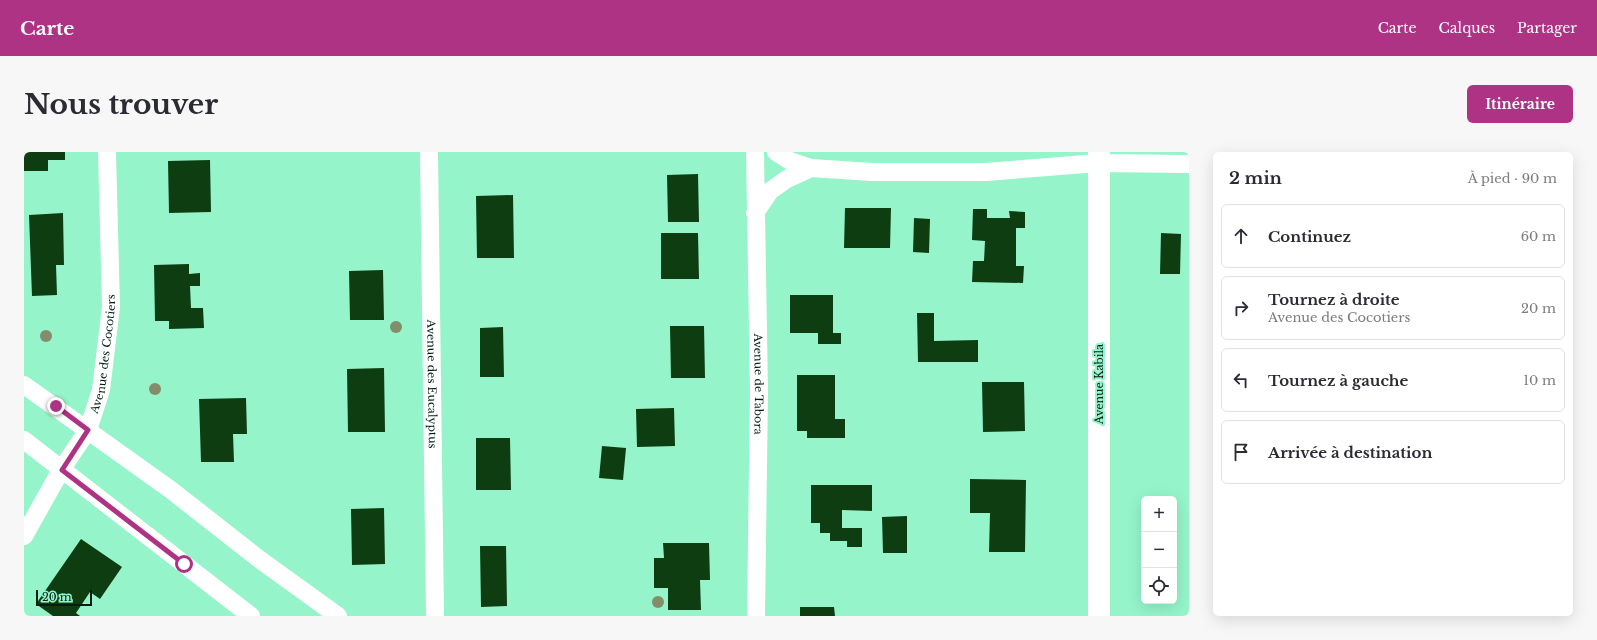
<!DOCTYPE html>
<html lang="fr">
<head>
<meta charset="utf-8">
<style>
	:root { --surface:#fff; --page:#f7f7f7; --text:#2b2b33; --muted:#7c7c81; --line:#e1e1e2; --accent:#ae3385 }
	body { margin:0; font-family:"Libre Baskerville",serif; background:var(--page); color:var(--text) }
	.controls { position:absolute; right:12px; bottom:12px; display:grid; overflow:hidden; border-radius:6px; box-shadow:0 4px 16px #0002 }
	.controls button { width:36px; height:36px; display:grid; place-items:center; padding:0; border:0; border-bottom:1px solid var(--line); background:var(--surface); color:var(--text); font:20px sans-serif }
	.scale { position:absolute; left:12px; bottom:10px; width:56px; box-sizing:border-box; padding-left:4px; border:2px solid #001d12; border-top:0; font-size:11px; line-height:14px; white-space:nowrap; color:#001d12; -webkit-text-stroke:3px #95f4ca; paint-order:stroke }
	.stop { position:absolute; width:12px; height:12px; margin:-9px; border:3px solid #ae3385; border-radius:50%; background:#fff }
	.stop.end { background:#ae3385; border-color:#fff; box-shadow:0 1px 4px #0008 }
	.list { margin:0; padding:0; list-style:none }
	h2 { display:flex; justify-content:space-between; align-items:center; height:52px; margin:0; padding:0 16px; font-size:17px }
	h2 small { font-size:13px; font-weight:400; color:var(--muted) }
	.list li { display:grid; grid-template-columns:26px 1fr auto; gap:12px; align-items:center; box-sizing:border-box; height:64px; margin:0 8px 8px; padding:0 8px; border:1px solid var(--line); border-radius:6px }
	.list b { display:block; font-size:15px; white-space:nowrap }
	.list p { margin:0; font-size:13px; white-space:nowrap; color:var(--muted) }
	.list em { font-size:13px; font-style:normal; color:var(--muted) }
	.icon { flex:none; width:22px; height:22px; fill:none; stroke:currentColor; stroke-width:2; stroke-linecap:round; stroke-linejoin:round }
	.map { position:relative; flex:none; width:1165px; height:464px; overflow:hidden; border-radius:6px }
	header { display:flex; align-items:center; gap:24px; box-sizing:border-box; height:56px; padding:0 20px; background:var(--accent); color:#fff }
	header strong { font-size:19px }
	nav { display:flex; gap:22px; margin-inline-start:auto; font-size:14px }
	.intro { display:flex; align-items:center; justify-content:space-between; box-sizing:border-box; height:96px; padding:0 24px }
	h1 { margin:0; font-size:28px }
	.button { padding:10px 18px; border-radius:6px; background:var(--accent); color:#fff; font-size:14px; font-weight:700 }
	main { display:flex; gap:24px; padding:0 24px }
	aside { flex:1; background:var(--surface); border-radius:6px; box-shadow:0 4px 16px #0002 }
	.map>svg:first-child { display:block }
</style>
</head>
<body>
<header>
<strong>Carte</strong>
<nav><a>Carte</a><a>Calques</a><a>Partager</a></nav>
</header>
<div class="intro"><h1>Nous trouver</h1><a class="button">Itinéraire</a></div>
<main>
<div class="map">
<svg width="1165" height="464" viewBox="0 0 1165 464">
	<rect width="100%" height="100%" fill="#95f4ca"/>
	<!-- building -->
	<g fill="#0e3d11">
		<path d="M 0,0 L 41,0 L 41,8 L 24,8 L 24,19 L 0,19 Z"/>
		<path d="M 186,8 L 187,60 L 145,61 L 144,9 Z"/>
		<path d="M 674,22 L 675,70 L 644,70 L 643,23 Z"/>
		<path d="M 489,43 L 490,106 L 453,106 L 452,44 Z"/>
		<path d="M 821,56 L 867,56 L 866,96 L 820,96 Z"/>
		<path d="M 949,57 L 963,57 L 963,66 L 986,66 L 985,59 L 1001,60 L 1001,76 L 992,76 L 992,114 L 1000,114 L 999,131 L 948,130 L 949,109 L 960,109 L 961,89 L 948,88 Z"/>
		<path d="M 39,61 L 40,113 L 32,113 L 33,143 L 8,144 L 5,63 Z"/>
		<path d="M 890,66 L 906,67 L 905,101 L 889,100 Z"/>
		<path d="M 637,81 L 674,81 L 675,127 L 637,127 Z"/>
		<path d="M 1137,81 L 1157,82 L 1156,122 L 1136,122 Z"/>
		<path d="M 165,112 L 165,122 L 176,121 L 176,134 L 166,134 L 167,156 L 179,156 L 180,176 L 145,177 L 145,169 L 131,169 L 130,113 Z"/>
		<path d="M 359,118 L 360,168 L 326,168 L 325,119 Z"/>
		<path d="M 766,143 L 809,143 L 809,181 L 817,181 L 817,192 L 794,192 L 794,181 L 766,181 Z"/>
		<path d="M 893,161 L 910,161 L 910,189 L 954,188 L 954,210 L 894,210 Z"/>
		<path d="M 646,174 L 680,174 L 681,226 L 647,226 Z"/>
		<path d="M 479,175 L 480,225 L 456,225 L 456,176 Z"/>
		<path d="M 360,216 L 361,280 L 324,280 L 323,217 Z"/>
		<path d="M 773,223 L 811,223 L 811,267 L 821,267 L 821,286 L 783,286 L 783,279 L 773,279 Z"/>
		<path d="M 958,230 L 1000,230 L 1001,279 L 959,280 Z"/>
		<path d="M 222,246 L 223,282 L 209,282 L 210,310 L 177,310 L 175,247 Z"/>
		<path d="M 650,256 L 651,294 L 613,295 L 612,257 Z"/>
		<path d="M 452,286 L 486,286 L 487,338 L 452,338 Z"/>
		<path d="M 578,294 L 602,296 L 599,328 L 575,326 Z"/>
		<path d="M 946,327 L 1002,328 L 1001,400 L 965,400 L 966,361 L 946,361 Z"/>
		<path d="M 787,333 L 848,333 L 848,359 L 818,358 L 818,376 L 838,376 L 838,395 L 823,395 L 823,389 L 806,389 L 806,381 L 796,381 L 796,371 L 787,371 Z"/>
		<path d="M 360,356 L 361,412 L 328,413 L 327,357 Z"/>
		<path d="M 883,364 L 883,401 L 859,401 L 858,365 Z"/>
		<path d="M 57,387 L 98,415 L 76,447 L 66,440 L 52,461 L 56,464 L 29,464 L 12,452 Z"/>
		<path d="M 639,391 L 685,391 L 686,428 L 676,428 L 677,458 L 644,458 L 644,436 L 630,436 L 630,406 L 640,406 Z"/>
		<path d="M 456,394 L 482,394 L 483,454 L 457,455 Z"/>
		<path d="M 776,455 L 810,455 L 811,464 L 776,464 Z"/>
	</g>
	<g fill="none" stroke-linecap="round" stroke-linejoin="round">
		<!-- minor -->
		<g stroke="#fff" stroke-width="18">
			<path id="s1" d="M 405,0 L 411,464"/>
			<path id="s2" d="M 731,0 L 735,239 L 732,464"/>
			<path d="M 752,0 L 766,9 L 787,16 L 848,20 L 962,20 L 1074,11 L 1165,12"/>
			<path d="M 731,61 L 746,39 L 763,27 L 787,16"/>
			<path d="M 0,233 L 147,338 L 235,407 L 314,464"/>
			<path d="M 0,288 L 227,464"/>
			<path id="s3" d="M 0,384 L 37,318 L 64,278 L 77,238 L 87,155 L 83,0"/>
		</g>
		<!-- trunk -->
		<path stroke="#fff" stroke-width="22" d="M 1075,0 L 1075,464"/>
	</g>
	<!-- trees -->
	<g fill="#848d6a">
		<circle cx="372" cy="175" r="6"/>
		<circle cx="22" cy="184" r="6"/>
		<circle cx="131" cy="237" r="6"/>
		<circle cx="634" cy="450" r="6"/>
	</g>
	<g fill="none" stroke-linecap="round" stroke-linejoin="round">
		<!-- route -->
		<path stroke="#ae3385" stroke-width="5" d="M 32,254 L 64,278 L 38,318 L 160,412"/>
	</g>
	<g text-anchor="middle" stroke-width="4" stroke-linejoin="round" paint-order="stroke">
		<!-- street labels -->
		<g font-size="11" fill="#001d12" stroke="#95f4ca">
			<text dy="4" stroke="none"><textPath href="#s3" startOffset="202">Avenue des Cocotiers</textPath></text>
			<text dy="4" stroke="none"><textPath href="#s1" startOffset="232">Avenue des Eucalyptus</textPath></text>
			<text dy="4" stroke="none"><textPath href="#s2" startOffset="232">Avenue de Tabora</textPath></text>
			<text transform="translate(1075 232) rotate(-90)" y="4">Avenue Kabila</text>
		</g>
	</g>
</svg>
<div class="controls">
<button>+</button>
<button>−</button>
<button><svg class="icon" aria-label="locate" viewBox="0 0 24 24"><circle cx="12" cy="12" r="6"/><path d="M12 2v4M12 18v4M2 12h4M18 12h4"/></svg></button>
</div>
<div class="scale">20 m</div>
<div class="stop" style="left:160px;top:412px"></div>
<div class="stop end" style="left:32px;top:254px"></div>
</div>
<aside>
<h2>2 min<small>À pied · 90 m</small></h2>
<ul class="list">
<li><svg class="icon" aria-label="ahead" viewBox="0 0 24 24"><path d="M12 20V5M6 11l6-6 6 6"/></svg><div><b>Continuez</b></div><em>60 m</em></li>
<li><svg class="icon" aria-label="right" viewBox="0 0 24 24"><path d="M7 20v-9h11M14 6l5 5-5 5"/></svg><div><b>Tournez à droite</b><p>Avenue des Cocotiers</p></div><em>20 m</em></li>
<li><svg class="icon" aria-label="left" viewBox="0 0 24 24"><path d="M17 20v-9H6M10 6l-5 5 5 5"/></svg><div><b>Tournez à gauche</b></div><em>10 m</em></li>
<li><svg class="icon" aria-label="arrive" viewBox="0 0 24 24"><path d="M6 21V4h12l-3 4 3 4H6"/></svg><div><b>Arrivée à destination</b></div></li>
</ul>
</aside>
</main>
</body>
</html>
